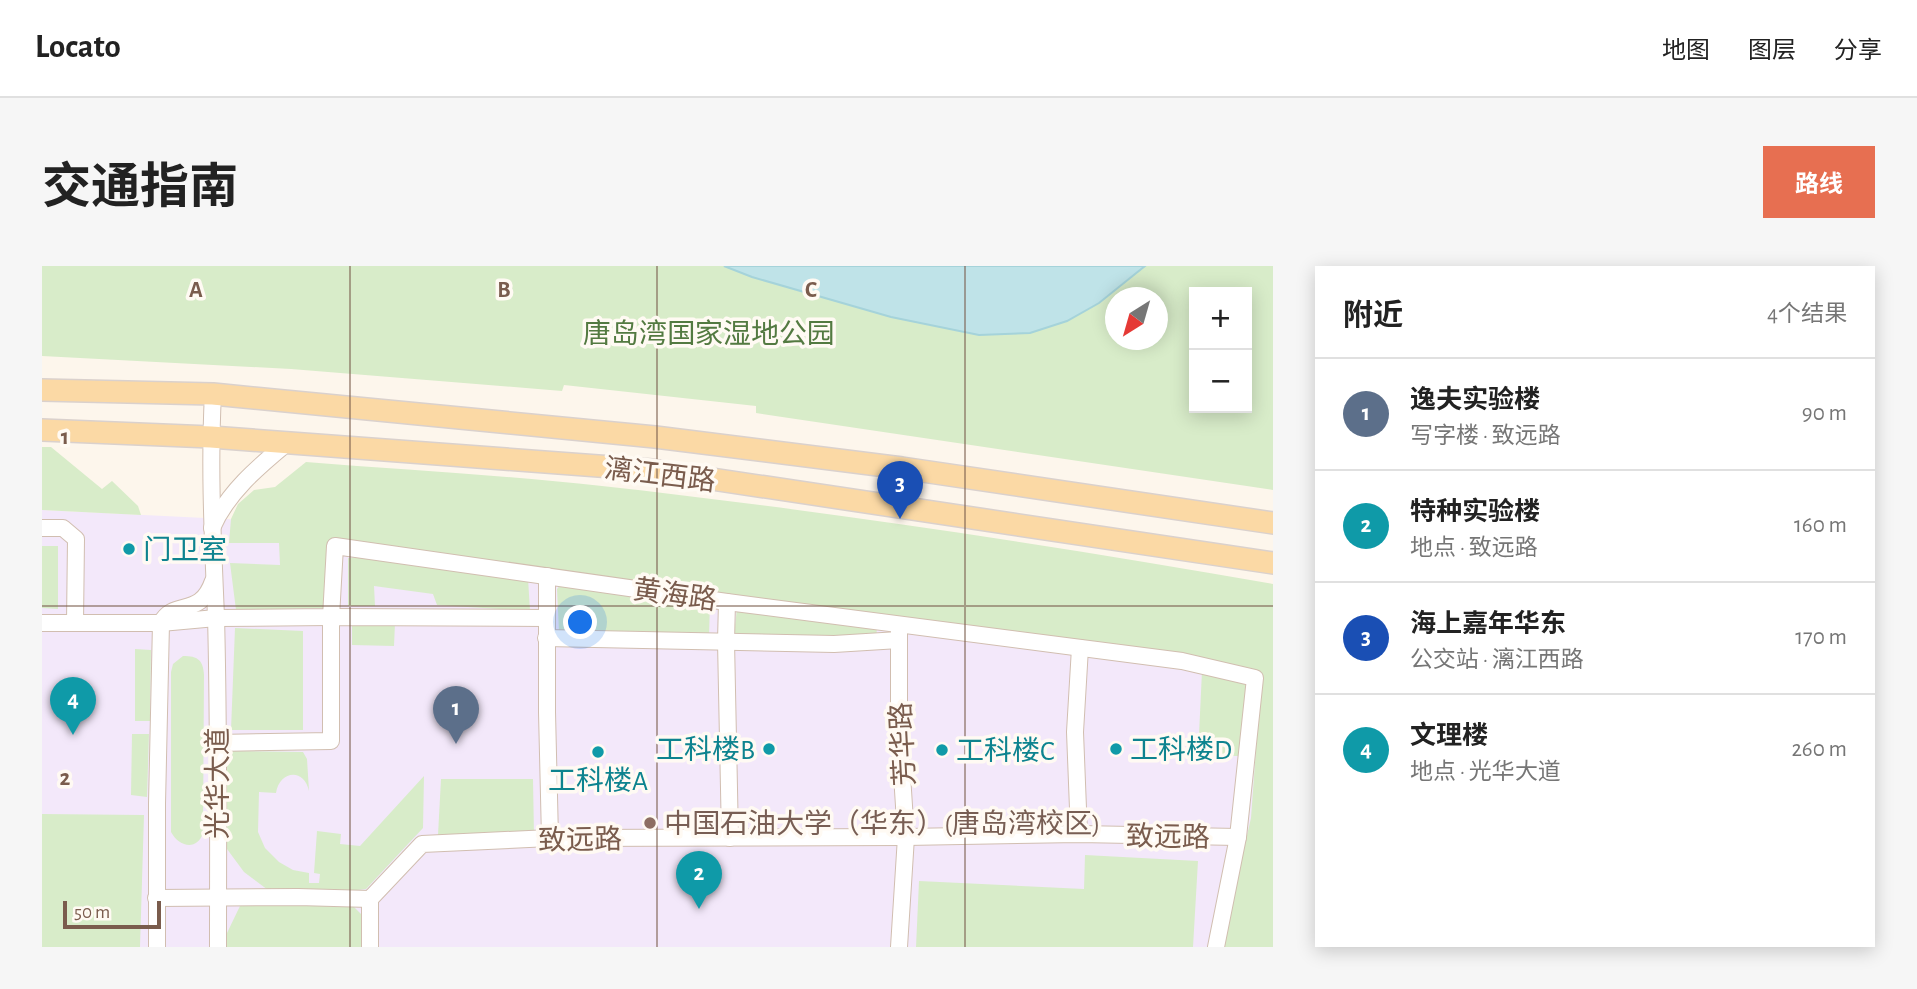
<!DOCTYPE html>
<html lang="zh">
<head>
<meta charset="utf-8">
<style>
	:root { --surface:#fff; --page:#f6f6f6; --text:#222; --muted:#767676; --line:#e0e0e0; --accent:#e76f51 }
	body { margin:0; font-family:"Alegreya Sans","Noto Sans SC",sans-serif; background:var(--page); color:var(--text) }
	.controls { position:absolute; right:21px; top:21px; display:grid; overflow:hidden; border-radius:0px; box-shadow:0 4px 18px #0003 }
	.controls button { width:63px; height:63px; display:grid; place-items:center; padding:0; border:0; border-bottom:2px solid var(--line); background:var(--surface); color:var(--text); font:35px sans-serif }
	.compass { position:absolute; left:1063px; top:21px; width:63px; height:63px; border-radius:50%; background:var(--surface); box-shadow:0 4px 18px #0003; rotate:217deg }
	.scale { position:absolute; left:21px; bottom:18px; width:98px; box-sizing:border-box; padding-left:7px; border:4px solid #7a5c4d; border-top:0; font-size:19px; line-height:24px; white-space:nowrap; color:#7a5c4d; -webkit-text-stroke:5px #fffaf3; paint-order:stroke }
	.you { position:absolute; left:539px; top:357px; width:24px; height:24px; margin:-18px; border:5px solid #fff; border-radius:50%; background:#1a73e8; box-shadow:0 0 0 10px #1a73e833 }
	.badge { display:grid; place-items:center; width:46px; height:46px; border-radius:50%; background:var(--accent); color:#fff; font-size:23px; font-weight:700 }
	.pin { position:absolute; translate:-50% -58px; filter:drop-shadow(0 2px 4px #0008) }
	.pin::after { content:''; position:absolute; top:37px; width:24px; height:21px; background:inherit; clip-path:polygon(0 0,100% 0,50% 100%) }
	.list { margin:0; padding:0; list-style:none }
	h2 { display:flex; justify-content:space-between; align-items:center; height:91px; margin:0; padding:0 28px; font-size:30px }
	h2 small { font-size:23px; font-weight:400; color:var(--muted) }
	.list li { display:grid; grid-template-columns:46px 1fr auto; gap:21px; align-items:center; box-sizing:border-box; height:112px; padding:0 28px; border-top:2px solid var(--line) }
	.list b { display:block; font-size:26px; white-space:nowrap }
	.list p { margin:0; font-size:23px; white-space:nowrap; color:var(--muted) }
	.list em { font-size:23px; font-style:normal; color:var(--muted) }
	.map { position:relative; flex:none; width:1231px; height:681px; overflow:hidden; border-radius:0px }
	header { display:flex; align-items:center; gap:42px; box-sizing:border-box; height:98px; padding:0 35px; background:var(--surface); border-bottom:2px solid var(--line) }
	header strong { font-size:33px }
	nav { display:flex; gap:38px; margin-inline-start:auto; font-size:24px }
	.intro { display:flex; align-items:center; justify-content:space-between; box-sizing:border-box; height:168px; padding:0 42px }
	h1 { margin:0; font-size:49px }
	.button { padding:18px 32px; border-radius:0px; background:var(--accent); color:#fff; font-size:24px; font-weight:700 }
	main { display:flex; gap:42px; padding:0 42px }
	aside { flex:1; background:var(--surface); border-radius:0px; box-shadow:0 4px 18px #0003 }
	.map>svg:first-child { display:block }
</style>
</head>
<body>
<header>
<strong>Locato</strong>
<nav><a>地图</a><a>图层</a><a>分享</a></nav>
</header>
<div class="intro"><h1>交通指南</h1><a class="button">路线</a></div>
<main>
<div class="map">
<svg width="1231" height="681" viewBox="0 0 1231 681">
	<rect width="100%" height="100%" fill="#fdf6ec"/>
	<!-- education -->
	<path fill="#f3e8fa" d="M 0,244 L 267,257 L 1231,387 L 1202,681 L 0,681 Z"/>
	<!-- green -->
	<g fill="#d8ecc9" fill-rule="evenodd">
		<path d="M 0,0 L 682,0 L 710,11 L 849,51 L 937,69 L 1103,0 L 1231,0 L 1231,224 L 714,147 L 714,140 L 522,119 L 520,125 L 249,103 L 0,90 ZM 1152,26 L 1205,26 L 1205,142 L 1152,142 ZM 1073,32 L 1115,32 L 1115,74 L 1073,74 Z"/>
		<path d="M 0,181 L 9,181 L 60,223 L 70,215 L 96,240 L 99,249 L 0,244 Z"/>
		<path d="M 264,196 C 363,204 462,209 560,220 C 785,245 1008,279 1231,318 L 1231,681 L 1179,681 L 1209,552 L 1219,413 L 1218,407 L 1207,402 L 292,278 L 286,342 L 194,344 L 188,297 L 238,299 L 237,277 L 187,277 L 189,253 L 196,238 L 212,224 L 233,221 Z"/>
		<path d="M 0,280 L 16,280 L 16,343 L 0,342 Z"/>
		<path d="M 318,291 L 486,312 L 488,345 L 395,339 L 391,328 L 332,320 L 333,340 L 306,340 L 306,292 Z"/>
		<path d="M 519,318 L 668,338 L 667,369 L 517,366 L 515,323 Z"/>
		<path d="M 695,342 L 835,361 L 834,374 L 692,369 Z"/>
		<path d="M 353,357 L 352,380 L 310,379 L 310,358 Z"/>
		<path d="M 193,362 L 261,365 L 261,464 L 189,464 Z"/>
		<path d="M 93,383 L 109,384 L 108,455 L 93,455 Z"/>
		<path d="M 141,390 C 156,390 161,394 162,409 L 161,567 C 155,585 137,581 129,566 L 129,406 L 131,398 Z"/>
		<path d="M 1160,405 L 1208,415 L 1198,490 L 1156,490 Z"/>
		<path d="M 90,468 L 107,468 L 105,531 L 89,529 Z"/>
		<path d="M 187,485 L 261,486 L 265,493 L 267,525 C 262,501 237,505 234,527 L 217,526 L 216,566 L 223,582 L 237,596 L 251,604 L 267,607 L 267,617 L 277,617 L 278,608 L 272,607 L 275,565 L 299,568 L 298,578 L 318,580 L 382,510 L 381,562 L 324,623 L 281,628 L 226,624 L 202,606 L 185,583 L 185,491 Z"/>
		<path d="M 399,513 L 491,513 L 492,570 L 396,569 Z"/>
		<path d="M 0,548 L 102,549 L 98,681 L 0,681 Z"/>
		<path d="M 1043,589 L 1156,595 L 1151,681 L 874,681 L 877,615 L 1042,623 Z"/>
		<path d="M 239,638 L 311,640 L 321,650 L 321,681 L 185,681 L 185,667 L 198,640 Z"/>
	</g>
	<!-- water -->
	<path fill="#bfe3e8" stroke="#a5d3da" stroke-width="2" d="M 682,0 L 1103,0 L 1057,37 L 1025,55 L 988,67 L 937,69 L 849,51 L 710,11 Z"/>
	<g fill="none" stroke-linecap="round" stroke-linejoin="round">
		<defs>
			<g id="minor">
				<path d="M 171,128 C 167,203 171,277 174,351 C 177,461 176,571 176,681"/>
				<path d="M 0,262 L 21,262 L 34,273 L 33,357"/>
				<path d="M 170,262 C 185,227 217,200 245,177"/>
				<path d="M 505,310 L 505,446 L 508,572"/>
				<path d="M 685,336 L 684,375 L 688,572"/>
				<path d="M 0,357 L 119,357 L 174,352 L 289,351 L 293,280 L 685,336 L 1140,395 L 1213,412 L 1196,571 L 1174,681"/>
				<path d="M 119,357 C 132,332 158,353 171,315"/>
				<path d="M 504,372 L 792,378 L 857,374"/>
				<path d="M 175,477 L 289,475 L 289,351 L 505,352"/>
				<path d="M 1037,568 L 1033,466 L 1038,382"/>
				<path d="M 114,632 L 256,631 L 328,633 L 380,578 L 508,572 L 864,571 L 1037,568 L 1196,571"/>
				<path d="M 328,633 L 328,681"/>
				<path d="M 115,681 L 115,538 L 119,357"/>
				<path d="M 857,681 L 864,571 L 857,462 L 857,364"/>
			</g>
			<g id="major">
				<path d="M 0,124 L 171,128 L 613,171 L 860,202 L 1231,257"/>
				<path d="M 0,164 L 169,171 L 610,204 L 1231,297"/>
			</g>
		</defs>
		<!-- minor casing -->
		<use href="#minor" stroke="#d1beb0" stroke-width="18"/>
		<!-- major casing -->
		<use href="#major" stroke="#dad1cd" stroke-width="24"/>
		<!-- minor -->
		<use href="#minor" stroke="#fff" stroke-width="16"/>
		<!-- major -->
		<use href="#major" stroke="#fbd9a5" stroke-width="21"/>
	</g>
	<!-- grid -->
	<path fill="none" stroke="#7a5c4d" stroke-width="2" stroke-opacity="0.55" d="M 308,0 L 308,681M 615,0 L 615,681M 923,0 L 923,681M 0,340 L 1231,340"/>
	<!-- markers -->
	<g fill="#0f9aa8" stroke="#fffaf3" stroke-width="2.5">
		<circle cx="87" cy="283" r="7"/>
		<circle cx="727" cy="483" r="7"/>
		<circle cx="1074" cy="483" r="7"/>
		<circle cx="900" cy="484" r="7"/>
		<circle cx="556" cy="486" r="7"/>
	</g>
	<circle fill="#8d6e63" stroke="#fffaf3" stroke-width="2.5" cx="608" cy="557" r="7"/>
	<g text-anchor="middle" stroke-width="7" stroke-linejoin="round" paint-order="stroke">
		<!-- park labels -->
		<g font-size="28" fill="#537a41" stroke="#fffaf3">
			<text x="667" y="77">唐岛湾国家湿地公园</text>
		</g>
		<!-- street labels -->
		<g font-size="28" fill="#7a5c4d" stroke="#fffaf3">
			<text transform="translate(618 208) rotate(7)" y="10">漓江西路</text>
			<text transform="translate(633 328) rotate(8)" y="10">黄海路</text>
			<text transform="translate(860 478) rotate(-93)" y="10">芳华路</text>
			<text transform="translate(175 517) rotate(-90)" y="10">光华大道</text>
			<text transform="translate(1126 570) rotate(1)" y="10">致远路</text>
			<text transform="translate(538 573) rotate(-1)" y="10">致远路</text>
		</g>
		<!-- culture labels -->
		<g font-size="28" fill="#0d838f" stroke="#fffaf3" text-anchor="start">
			<text x="101" y="293">门卫室</text>
			<text x="713" y="493" text-anchor="end">工科楼B</text>
			<text x="1088" y="493">工科楼D</text>
			<text x="914" y="494">工科楼C</text>
			<text x="556" y="524" text-anchor="middle">工科楼A</text>
		</g>
		<!-- education labels -->
		<g font-size="28" fill="#785e54" stroke="#fffaf3" text-anchor="start">
			<text x="622" y="567">中国石油大学（华东）(唐岛湾校区)</text>
		</g>
	</g>
	<g font-size="23" text-anchor="middle" font-weight="bold" fill="#7a5c4d" stroke="#fffaf3" stroke-width="7" stroke-linejoin="round" paint-order="stroke">
		<text x="154" y="31">A</text>
		<text x="462" y="31">B</text>
		<text x="769" y="31">C</text>
		<text x="23" y="178">1</text>
		<text x="23" y="519">2</text>
	</g>
</svg>
<div class="controls">
<button>+</button>
<button>−</button>
</div>
<svg class="compass" viewBox="-18 -18 36 36"><path d="M0-13l5 13h-10z" fill="#e53935"/><path d="M0 13l5-13h-10z" fill="#767676"/></svg>
<div class="scale">50 m</div>
<div class="you"></div>
<div class="pin badge" style="left:414px;top:478px;background:#5c6f8a">1</div>
<div class="pin badge" style="left:657px;top:643px;background:#0f9aa8">2</div>
<div class="pin badge" style="left:858px;top:253px;background:#1a4fb4">3</div>
<div class="pin badge" style="left:31px;top:469px;background:#0f9aa8">4</div>
</div>
<aside>
<h2>附近<small>4个结果</small></h2>
<ul class="list">
<li><span class="badge" style="background:#5c6f8a">1</span><div><b>逸夫实验楼</b><p>写字楼 · 致远路</p></div><em>90 m</em></li>
<li><span class="badge" style="background:#0f9aa8">2</span><div><b>特种实验楼</b><p>地点 · 致远路</p></div><em>160 m</em></li>
<li><span class="badge" style="background:#1a4fb4">3</span><div><b>海上嘉年华东</b><p>公交站 · 漓江西路</p></div><em>170 m</em></li>
<li><span class="badge" style="background:#0f9aa8">4</span><div><b>文理楼</b><p>地点 · 光华大道</p></div><em>260 m</em></li>
</ul>
</aside>
</main>
</body>
</html>
